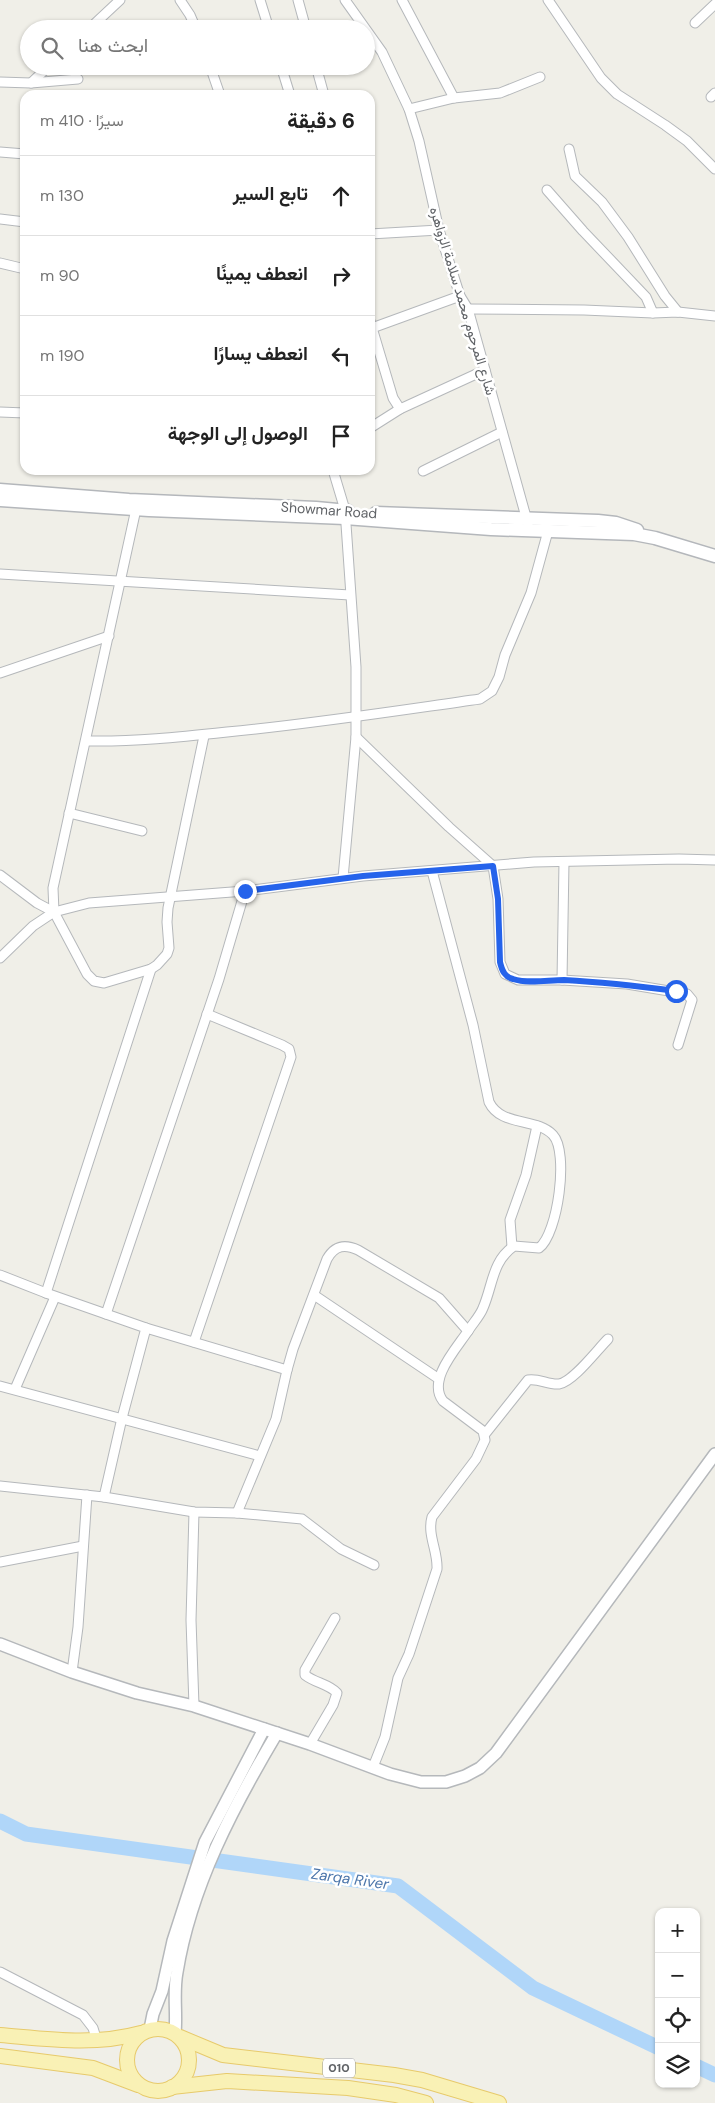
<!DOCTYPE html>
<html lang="ar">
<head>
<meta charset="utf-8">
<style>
	:root { --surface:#fff; --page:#f6f6f6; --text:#222; --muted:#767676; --line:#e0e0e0 }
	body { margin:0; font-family:"DM Sans",Vazirmatn,sans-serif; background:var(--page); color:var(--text); direction:rtl }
	.controls { position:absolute; right:15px; bottom:15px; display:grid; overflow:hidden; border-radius:10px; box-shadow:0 1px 4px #0004 }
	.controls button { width:45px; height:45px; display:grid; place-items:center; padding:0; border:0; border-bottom:1px solid var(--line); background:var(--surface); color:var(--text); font:25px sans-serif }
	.stop { position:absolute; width:15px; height:15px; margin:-11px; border:4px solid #2563eb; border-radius:50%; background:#fff }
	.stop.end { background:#2563eb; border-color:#fff; box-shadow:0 1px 5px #0008 }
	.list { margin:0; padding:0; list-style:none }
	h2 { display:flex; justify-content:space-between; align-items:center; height:65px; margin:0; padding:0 20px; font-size:21px }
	h2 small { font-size:16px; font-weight:400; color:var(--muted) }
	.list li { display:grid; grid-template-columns:32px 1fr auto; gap:15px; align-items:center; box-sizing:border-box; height:80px; padding:0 20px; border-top:1px solid var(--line) }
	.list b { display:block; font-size:19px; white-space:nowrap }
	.list em { font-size:16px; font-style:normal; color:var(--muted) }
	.icon { flex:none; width:28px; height:28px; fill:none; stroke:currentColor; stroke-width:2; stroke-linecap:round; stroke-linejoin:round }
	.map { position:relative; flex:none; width:715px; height:2103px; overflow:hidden; direction:ltr }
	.search { position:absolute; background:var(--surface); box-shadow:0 1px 4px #0004; left:20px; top:20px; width:355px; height:55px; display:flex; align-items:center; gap:12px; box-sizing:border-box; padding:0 18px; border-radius:28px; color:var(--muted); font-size:19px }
	.panel { position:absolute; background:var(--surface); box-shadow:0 1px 4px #0004; left:20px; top:90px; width:355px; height:385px; border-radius:15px; direction:rtl }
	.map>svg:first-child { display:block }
</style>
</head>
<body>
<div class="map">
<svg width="715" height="2103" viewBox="0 0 715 2103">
	<rect width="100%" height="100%" fill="#f0efe8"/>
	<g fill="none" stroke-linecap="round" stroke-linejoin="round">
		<!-- river -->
		<g stroke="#b0d6f9" stroke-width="15">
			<path d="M 0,1821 L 26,1834 L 398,1886 L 533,1988 L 659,2048"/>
			<path d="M 696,2066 L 715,2075"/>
		</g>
		<defs>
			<g id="minor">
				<path d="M 180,0 L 190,15 L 196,29"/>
				<path d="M 260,0 L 269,29"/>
				<path d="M 298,0 L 306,29"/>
				<path d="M 345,0 L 382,52 L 409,109 L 419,141 L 439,230 L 460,296 L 468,309 L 528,524"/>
				<path d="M 402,0 L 454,98"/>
				<path d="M 548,0 L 601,78 L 617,94 L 665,125 L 687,141 L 715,169"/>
				<path d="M 695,23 L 715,4"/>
				<path d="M 89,29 L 120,0"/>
				<path d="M 210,66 L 220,95"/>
				<path d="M 281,66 L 290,95"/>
				<path d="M 316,66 L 324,95"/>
				<path d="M 0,82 L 31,83 L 78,79"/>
				<path d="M 31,83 L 49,66"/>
				<path d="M 711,97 L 715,93"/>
				<path d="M 409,109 L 454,98 L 500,93 L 540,77"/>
				<path d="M 569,149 L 575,176 L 602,202 L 628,237 L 665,296 L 678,312"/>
				<path d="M 0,152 L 25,154"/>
				<path d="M 547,190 L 583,231 L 646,297 L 653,313"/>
				<path d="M 0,219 L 25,222"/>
				<path d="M 370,234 L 439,230"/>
				<path d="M 0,263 L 25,269"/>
				<path d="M 468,309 L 584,310 L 653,313 L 678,312 L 715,316"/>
				<path d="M 370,321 L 393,398 L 400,409 L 485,370"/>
				<path d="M 372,328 L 460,296"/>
				<path d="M 0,412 L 25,413"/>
				<path d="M 370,428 L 400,409"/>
				<path d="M 333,470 L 345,510 L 356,667 L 356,737 L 343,878"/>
				<path d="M 423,471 L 502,432"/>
				<path d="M 136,509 L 53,888 L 54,912 L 87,974 L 94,981 L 104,983 L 151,969 L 157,965 L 167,954 L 169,948 L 167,922 L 168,908 L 204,736"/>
				<path d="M 0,574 L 350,595"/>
				<path d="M 0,673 L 109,636"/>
				<path d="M 356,737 L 449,827 L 493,866 L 498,899 L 500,962 L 505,974 L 518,980 L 562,980 L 627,984 L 687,994 L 692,1000 L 678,1045"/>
				<path d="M 86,741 C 133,742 180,737 227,732 C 312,724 395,711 480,699 L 492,691 L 499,677 L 505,655 L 531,593 L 548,531"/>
				<path d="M 69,813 L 142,831"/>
				<path d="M 432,871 L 473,1025 L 489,1102 C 501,1127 536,1117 553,1135 C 569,1152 558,1234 539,1248 L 514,1246 C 492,1261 493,1285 483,1308 C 480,1316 473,1323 468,1331"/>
				<path d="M 0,875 L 37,903 L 54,912"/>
				<path d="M 0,958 L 33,926 L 54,912 L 89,903 L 245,891 L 363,876 L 534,862 L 679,859 L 715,860"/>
				<path d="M 562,980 L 564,862"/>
				<path d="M 512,1247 L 510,1220 L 526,1175 L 537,1126"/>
				<path d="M 0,1275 L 46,1293 L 146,1328 L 122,1418 L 104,1497 L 0,1486"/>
				<path d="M 46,1293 L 151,969"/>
				<path d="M 314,1295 L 439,1379"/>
				<path d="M 106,1314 L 219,979 L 245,891"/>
				<path d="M 146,1328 L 287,1370 L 276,1419 L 237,1513"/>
				<path d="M 194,1342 L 291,1057 L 289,1049 L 282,1045 L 207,1014"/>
				<path d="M 287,1370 L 293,1349 L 327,1259 C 335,1245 345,1244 358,1250 L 439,1298 L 468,1331 C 456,1349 427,1380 443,1401 L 483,1431 L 485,1440 L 476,1459 L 432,1517 C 427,1535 438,1551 437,1569 L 409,1654 L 398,1678 L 385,1737 L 373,1767"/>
				<path d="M 0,1386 L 260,1456"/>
				<path d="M 15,1389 L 55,1297"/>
				<path d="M 485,1434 L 528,1380 C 539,1378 548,1385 559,1384 C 573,1382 597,1350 608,1339"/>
				<path d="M 104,1497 L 194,1512 L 237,1513 L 302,1519 L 341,1549 L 374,1565"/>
				<path d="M 0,1562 L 83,1546"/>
				<path d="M 72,1672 L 78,1627 L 87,1495"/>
				<path d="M 194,1706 L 191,1620 L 194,1512"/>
				<path d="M 310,1744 L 333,1705 L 337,1693 C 329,1684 315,1683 305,1675 L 305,1670 L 335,1618"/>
				<path d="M 0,1972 L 83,2015 L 93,2028 L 97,2041"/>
			</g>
			<g id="tertiary">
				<path d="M 0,1644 L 72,1672 L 137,1693 L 194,1706 L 310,1744 L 390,1774 L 421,1782 L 446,1782 L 465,1776 L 480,1768 L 496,1753 L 715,1454"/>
				<path d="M 150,2029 L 153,2014 L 162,1991 L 173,1941 L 205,1842 L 264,1729"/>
				<path d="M 175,2033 C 177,2013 173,1993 177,1972 C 191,1886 233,1807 277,1733"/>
			</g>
			<g id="secondary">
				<path d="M 0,490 L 129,500 L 316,508 L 348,511"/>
				<path d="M 0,500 L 149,510 L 345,518 L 491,529 L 634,534 L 655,538 L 715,556"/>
				<path d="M 376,513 L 598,521 L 616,523 L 637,530"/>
			</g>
			<g id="primary">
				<circle cx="158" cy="2060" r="31"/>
				<path d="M 0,2035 C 48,2039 94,2046 141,2033"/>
				<path d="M 180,2037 L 223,2055 L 394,2075 L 422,2080 L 499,2103"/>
				<path d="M 0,2056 L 93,2068 L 138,2085"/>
				<path d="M 172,2087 L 227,2081 L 348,2088 L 396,2095 L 426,2103"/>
			</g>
		</defs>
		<!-- minor casing -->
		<use href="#minor" stroke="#b5b8bb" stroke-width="11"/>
		<!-- tertiary casing -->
		<use href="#tertiary" stroke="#b5b8bb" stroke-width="14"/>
		<!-- secondary casing -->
		<use href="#secondary" stroke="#b4b7bb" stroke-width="15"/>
		<!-- primary casing -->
		<use href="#primary" stroke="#e7ca6b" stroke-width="16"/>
		<!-- minor -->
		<use href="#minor" stroke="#fff" stroke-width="9"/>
		<!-- tertiary -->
		<use href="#tertiary" stroke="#fff" stroke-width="11"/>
		<!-- secondary -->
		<use href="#secondary" stroke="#fff" stroke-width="12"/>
		<!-- primary -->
		<use href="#primary" stroke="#f9f1b5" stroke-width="14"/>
	</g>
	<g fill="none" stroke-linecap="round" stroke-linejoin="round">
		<!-- route -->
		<path stroke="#2563eb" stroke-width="6" d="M 245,891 L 363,876 L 493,866 L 498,899 L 500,962 C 502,971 505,977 513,979 C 528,984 548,980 564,980 C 601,982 638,986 676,991"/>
	</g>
	<g text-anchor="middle" stroke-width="5" stroke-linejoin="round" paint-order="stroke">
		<!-- shield labels -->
		<rect fill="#fff" stroke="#909295" stroke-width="1" x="323" y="2058.5" width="32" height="19" rx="4"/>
		<g font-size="12" font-weight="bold" fill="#606367">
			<text x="339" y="2072">010</text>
		</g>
		<!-- street labels -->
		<g font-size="14" fill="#606367" stroke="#fff">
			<text transform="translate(463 301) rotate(73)" y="5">شارع المرحوم محمد سلامة الزواهره</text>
			<text transform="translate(329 510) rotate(4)" y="5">Showmar Road</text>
		</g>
		<!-- water labels -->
		<g font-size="15" font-style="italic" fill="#4c76ab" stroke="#fff">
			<text transform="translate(350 1879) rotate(8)" y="5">Zarqa River</text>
		</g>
	</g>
</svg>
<div class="controls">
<button>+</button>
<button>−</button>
<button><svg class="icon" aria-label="locate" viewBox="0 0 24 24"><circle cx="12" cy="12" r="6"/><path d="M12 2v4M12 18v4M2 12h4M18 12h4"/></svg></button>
<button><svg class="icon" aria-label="layers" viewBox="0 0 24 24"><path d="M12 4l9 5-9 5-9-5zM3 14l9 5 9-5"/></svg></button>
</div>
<div class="stop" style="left:676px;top:991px"></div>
<div class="stop end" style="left:245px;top:891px"></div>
<div class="search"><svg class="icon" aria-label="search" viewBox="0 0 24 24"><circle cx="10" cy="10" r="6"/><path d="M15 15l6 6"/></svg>ابحث هنا</div>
<section class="panel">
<h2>6 دقيقة<small>سيرًا · 410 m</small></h2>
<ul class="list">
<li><svg class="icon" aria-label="ahead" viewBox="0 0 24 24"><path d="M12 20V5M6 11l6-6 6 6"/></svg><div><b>تابع السير</b></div><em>130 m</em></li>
<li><svg class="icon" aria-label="right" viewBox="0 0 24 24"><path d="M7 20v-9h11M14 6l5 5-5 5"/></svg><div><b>انعطف يمينًا</b></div><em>90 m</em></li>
<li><svg class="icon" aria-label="left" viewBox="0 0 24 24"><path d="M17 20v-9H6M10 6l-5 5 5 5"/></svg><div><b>انعطف يسارًا</b></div><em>190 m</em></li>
<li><svg class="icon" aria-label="arrive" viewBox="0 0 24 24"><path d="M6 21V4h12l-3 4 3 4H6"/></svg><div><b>الوصول إلى الوجهة</b></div></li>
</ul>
</section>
</div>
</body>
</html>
